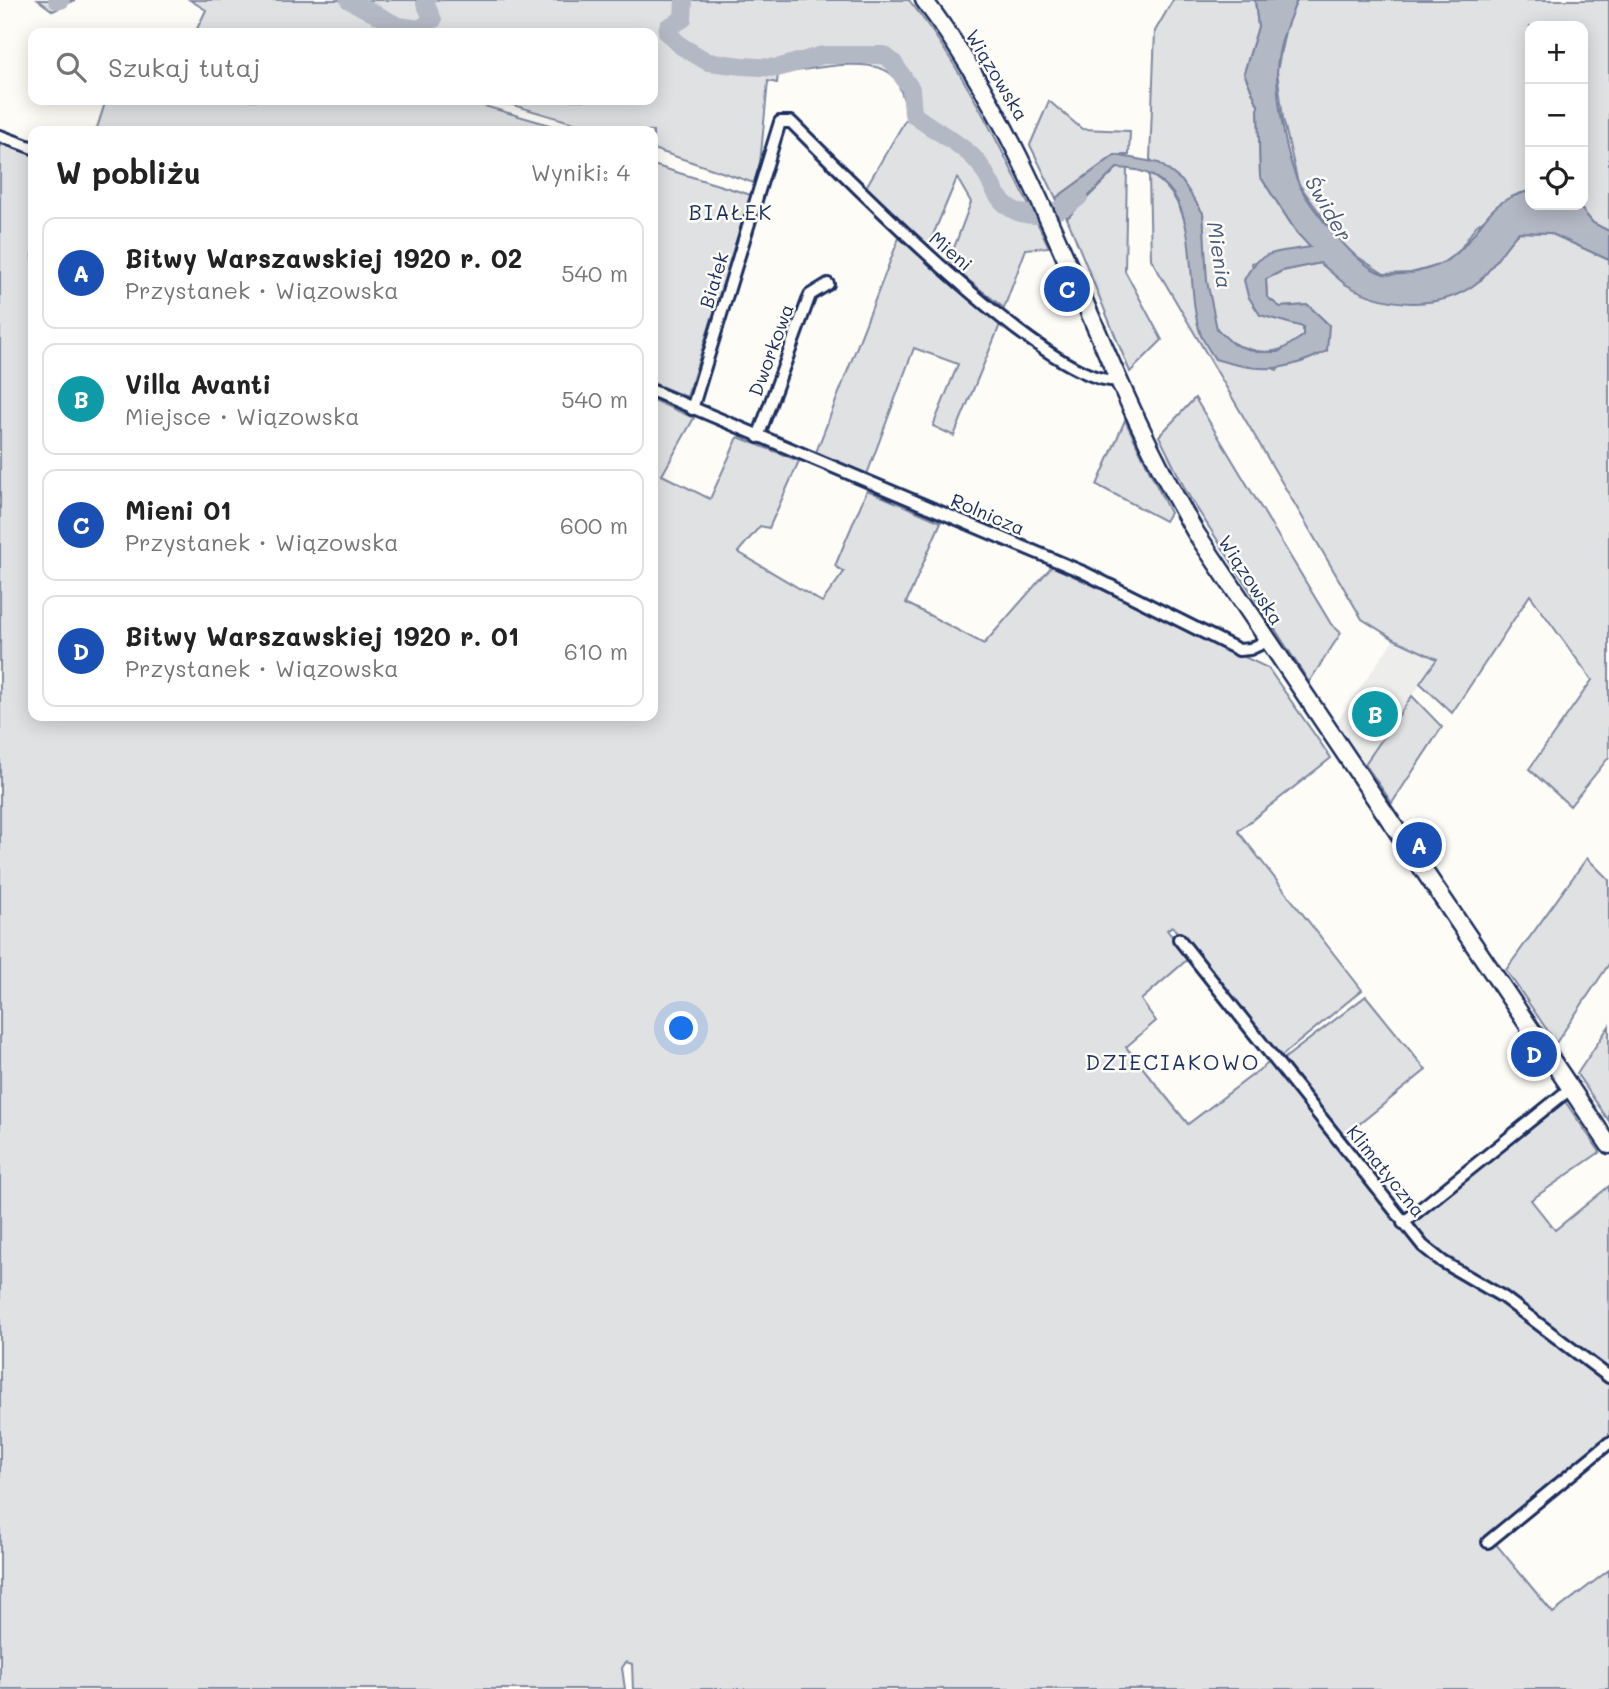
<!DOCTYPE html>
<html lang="pl">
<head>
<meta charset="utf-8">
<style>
	:root { --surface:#fff; --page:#f6f6f6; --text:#222; --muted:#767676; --line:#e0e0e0; --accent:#ea580c }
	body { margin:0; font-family:Mali,sans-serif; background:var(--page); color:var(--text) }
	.controls { position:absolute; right:21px; top:21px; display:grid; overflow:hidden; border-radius:14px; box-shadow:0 4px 18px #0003 }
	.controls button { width:63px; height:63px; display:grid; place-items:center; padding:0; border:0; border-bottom:2px solid var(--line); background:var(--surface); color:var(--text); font:35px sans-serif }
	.you { position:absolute; left:682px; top:1029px; width:24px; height:24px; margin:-18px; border:5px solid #fff; border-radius:50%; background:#1a73e8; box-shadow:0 0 0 10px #1a73e833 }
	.badge { display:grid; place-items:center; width:46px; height:46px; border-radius:50%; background:var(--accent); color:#fff; font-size:23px; font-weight:700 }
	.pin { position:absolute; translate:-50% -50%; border:4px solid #fff; box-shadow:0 2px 7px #0006 }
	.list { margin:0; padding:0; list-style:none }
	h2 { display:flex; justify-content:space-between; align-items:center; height:91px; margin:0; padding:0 28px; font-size:30px }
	h2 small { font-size:23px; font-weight:400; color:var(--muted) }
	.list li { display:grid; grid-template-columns:46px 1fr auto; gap:21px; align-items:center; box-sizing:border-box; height:112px; margin:0 14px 14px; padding:0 14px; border:2px solid var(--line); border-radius:14px }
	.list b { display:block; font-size:26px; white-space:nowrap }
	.list p { margin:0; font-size:23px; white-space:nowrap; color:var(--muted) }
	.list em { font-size:23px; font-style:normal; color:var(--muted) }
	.icon { flex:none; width:38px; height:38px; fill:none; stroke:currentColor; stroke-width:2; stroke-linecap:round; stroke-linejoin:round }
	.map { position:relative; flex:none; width:1609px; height:1689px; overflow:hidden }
	.search { position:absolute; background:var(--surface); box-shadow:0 4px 18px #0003; left:28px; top:28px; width:630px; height:77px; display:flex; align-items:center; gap:18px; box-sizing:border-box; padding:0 24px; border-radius:14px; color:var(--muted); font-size:26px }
	.panel { position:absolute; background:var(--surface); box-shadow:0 4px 18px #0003; left:28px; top:126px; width:630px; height:595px; border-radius:14px }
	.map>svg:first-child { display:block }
</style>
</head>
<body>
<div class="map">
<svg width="1609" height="1689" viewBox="0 0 1609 1689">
	<rect width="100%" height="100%" fill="#fdfcf7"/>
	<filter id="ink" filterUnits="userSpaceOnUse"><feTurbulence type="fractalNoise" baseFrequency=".0143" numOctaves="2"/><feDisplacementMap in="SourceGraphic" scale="14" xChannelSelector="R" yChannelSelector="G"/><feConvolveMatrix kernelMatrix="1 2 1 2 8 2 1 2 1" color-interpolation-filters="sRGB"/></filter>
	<g filter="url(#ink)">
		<!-- built -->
		<path fill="#edeeec" d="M 1394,639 L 1438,659 L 1365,764 L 1336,723 Z"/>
		<!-- green -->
		<g fill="#e0e1e3" stroke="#7e88a0" stroke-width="2">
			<path d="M 38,0 L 75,0 L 53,11 Z"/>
			<path d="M 190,0 L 909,0 C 968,75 1008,162 1049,247 L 1026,249 L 1004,308 L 948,264 L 971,202 L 957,178 L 928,247 L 866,187 L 909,114 C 904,103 901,87 895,78 C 877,53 805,70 778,74 L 777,83 L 768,81 L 760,164 L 754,183 L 653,149 L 653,131 L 601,131 L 496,100 L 653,100 L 653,33 L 195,33 L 206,10 Z"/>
			<path d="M 1173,0 L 1255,0 L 1258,27 L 1244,73 L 1258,105 L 1260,176 L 1297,233 L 1311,247 L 1252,263 L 1260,315 L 1304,327 L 1303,336 C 1287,350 1270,356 1249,349 C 1237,346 1226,341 1218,330 C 1203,309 1206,240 1203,213 L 1150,159 L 1155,31 Z"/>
			<path d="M 1297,0 L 1609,0 L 1609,231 L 1593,223 L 1578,205 L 1583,205 L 1583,26 L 1530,26 L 1530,191 L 1518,194 L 1476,226 L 1459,251 L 1440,265 L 1411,273 L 1384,274 L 1346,249 L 1298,183 L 1283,118 L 1277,71 L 1286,26 Z"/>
			<path d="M 106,100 L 464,100 L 570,131 L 96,131 Z"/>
			<path d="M 1049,101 L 1082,129 L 1130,131 L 1129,155 L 1115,155 L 1056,198 L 1030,145 Z"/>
			<path d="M 0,141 L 33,153 L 33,716 L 653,716 L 653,400 L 694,418 L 662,475 L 710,499 L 738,437 L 799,461 L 769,528 L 760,526 L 738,552 L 822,602 L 844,572 L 835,566 L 867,490 L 941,522 L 906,603 L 984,644 L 1052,566 L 1268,668 L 1331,758 L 1238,831 L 1362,990 L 1279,1058 L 1172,926 L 1167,930 L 1189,958 L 1141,1000 L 1156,1021 L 1126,1047 L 1188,1124 L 1271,1061 L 1404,1231 L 1564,1100 L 1600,1152 L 1531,1200 L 1555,1230 L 1609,1186 L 1609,1439 L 1490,1537 L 1553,1613 L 1609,1570 L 1609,1689 L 633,1689 L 632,1664 L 626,1662 L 622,1668 L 625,1689 L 0,1689 Z"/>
			<path d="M 653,165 L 751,195 L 687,397 L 653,383 Z"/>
			<path d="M 1117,168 L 1127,168 L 1125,271 L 1162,340 L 1130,372 L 1067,218 Z"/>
			<path d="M 1149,174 C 1200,199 1192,287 1201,336 L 1277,370 L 1329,325 L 1308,305 L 1280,307 L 1267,297 L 1266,279 L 1282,271 L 1321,263 L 1346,284 L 1394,301 L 1481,280 L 1501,250 L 1519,232 L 1550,233 L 1609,260 L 1609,757 L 1570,806 L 1529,769 L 1592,680 L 1530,595 L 1452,713 L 1420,683 L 1437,659 L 1394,639 L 1362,619 L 1151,259 Z"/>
			<path d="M 899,238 L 1002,320 L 954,436 L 933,426 L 958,364 L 914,348 L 866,477 L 815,455 Z"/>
			<path d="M 1195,398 L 1331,624 L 1341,633 L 1309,682 L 1187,493 L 1159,436 Z"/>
			<path d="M 1125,420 L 1170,513 L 1165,521 L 1097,485 Z"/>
			<path d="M 1412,696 L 1442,727 L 1392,803 L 1365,764 Z"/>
			<path d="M 1587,858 L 1609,880 L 1609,964 L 1556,1043 L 1506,970 Z"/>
			<path d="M 1366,996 L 1426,1070 L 1343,1137 L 1281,1061 Z"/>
			<path d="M 1609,1026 L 1609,1121 L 1577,1074 Z"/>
		</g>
		<!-- water -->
		<path fill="#b3b8c5" stroke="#76819c" stroke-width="2" d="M 1255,0 L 1297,0 C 1288,22 1277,47 1277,72 C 1277,101 1286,156 1298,182 C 1308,206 1358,268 1384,274 C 1391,276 1404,274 1411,273 C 1427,270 1447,263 1459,251 C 1485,225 1487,200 1530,191 L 1530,205 L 1578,205 L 1593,223 L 1609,231 L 1609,260 L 1550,233 L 1519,232 C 1504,247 1491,271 1478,282 C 1442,311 1385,308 1345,284 C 1337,278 1329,270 1320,263 L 1282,271 L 1266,279 L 1267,297 L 1280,307 L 1308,305 L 1329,325 L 1327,351 C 1285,372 1260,373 1215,359 C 1210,351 1204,343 1201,335 C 1180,278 1212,169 1117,168 L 1067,218 L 1056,198 L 1115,155 L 1159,163 L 1182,181 L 1203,213 L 1207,281 L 1217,329 L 1233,344 L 1257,352 L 1278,352 L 1303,336 L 1303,327 L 1260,315 L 1248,296 L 1244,280 C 1261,247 1278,253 1310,247 L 1297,233 L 1260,176 L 1258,105 L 1244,73 L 1258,27 Z"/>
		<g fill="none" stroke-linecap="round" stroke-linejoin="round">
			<!-- river -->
			<g stroke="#b3b8c5" stroke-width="18">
				<path d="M 57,0 L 61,0"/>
				<path d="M 349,0 L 398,26 L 419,29 L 433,20 L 425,3 L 427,0"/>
				<path d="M 684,0 L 683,19 L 668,27 L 667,32 L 681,46 L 708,62 L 743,66 L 777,68 L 823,55 L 884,55 L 893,62 L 911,89 L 913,114 C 932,130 958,141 975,159 C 985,169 990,184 998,196 C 1019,225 1055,217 1079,197"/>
			</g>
			<defs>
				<g id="street">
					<path d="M 0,136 L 33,148"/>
					<path d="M 653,391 L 1083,572 L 1239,650 L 1250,649 L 1267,641"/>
					<path d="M 692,409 L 780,122 L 791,122 C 843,173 1053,390 1118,380"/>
					<path d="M 758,437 L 810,295 L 828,284"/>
					<path d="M 1179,939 L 1423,1246 L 1443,1262 L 1503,1297 L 1609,1377"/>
					<path d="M 1403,1223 L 1571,1088"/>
					<path d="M 1488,1542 L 1609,1443"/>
				</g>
				<path id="secondary" d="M 924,0 C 1046,161 1094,361 1196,533 L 1609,1145"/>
			</defs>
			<!-- street casing -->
			<use href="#street" stroke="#1b2f5e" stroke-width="16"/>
			<!-- secondary casing -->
			<use href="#secondary" stroke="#1b2f5e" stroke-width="21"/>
			<!-- street -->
			<use href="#street" stroke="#fdfcf7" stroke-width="10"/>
			<!-- secondary -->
			<use href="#secondary" stroke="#fdfcf7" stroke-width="16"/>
		</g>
	</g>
	<g text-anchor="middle" stroke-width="5" stroke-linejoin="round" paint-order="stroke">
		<!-- street labels -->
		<g font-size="19" fill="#1b2f5e" stroke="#fdfcf7">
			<text transform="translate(997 75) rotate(59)" y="7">Wiązowska</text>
			<text transform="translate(951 251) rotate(40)" y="7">Mieni</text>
			<text transform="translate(714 280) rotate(-73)" y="7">Białek</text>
			<text transform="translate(771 350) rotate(-70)" y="7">Dworkowa</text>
			<text transform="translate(988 514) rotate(23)" y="7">Rolnicza</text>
			<text transform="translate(1251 580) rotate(57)" y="7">Wiązowska</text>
			<text transform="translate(1386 1171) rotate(51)" y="7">Klimatyczna</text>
		</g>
		<!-- water labels -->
		<g font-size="21" font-style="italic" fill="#49587d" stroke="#fdfcf7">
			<text transform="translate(1328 209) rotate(60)" y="7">Świder</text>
			<text transform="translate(1219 255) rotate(81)" y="7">Mienia</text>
		</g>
		<!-- neighbourhood labels -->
		<g font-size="21" letter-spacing="2" fill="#1b2f5e" stroke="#fdfcf7">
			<text x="731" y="220">BIAŁEK</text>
			<text x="1173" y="1070">DZIECIAKOWO</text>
		</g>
	</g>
</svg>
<div class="controls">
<button>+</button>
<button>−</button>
<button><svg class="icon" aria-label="locate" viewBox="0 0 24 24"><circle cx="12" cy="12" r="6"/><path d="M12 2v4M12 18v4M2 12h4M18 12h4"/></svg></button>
</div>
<div class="you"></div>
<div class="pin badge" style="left:1419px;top:845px;background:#1a4fb4">A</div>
<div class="pin badge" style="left:1375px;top:714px;background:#0f9aa8">B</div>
<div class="pin badge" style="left:1067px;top:289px;background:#1a4fb4">C</div>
<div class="pin badge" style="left:1534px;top:1054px;background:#1a4fb4">D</div>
<div class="search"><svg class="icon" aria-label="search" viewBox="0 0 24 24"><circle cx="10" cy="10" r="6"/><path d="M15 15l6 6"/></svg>Szukaj tutaj</div>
<section class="panel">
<h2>W pobliżu<small>Wyniki: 4</small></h2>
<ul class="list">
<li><span class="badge" style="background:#1a4fb4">A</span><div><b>Bitwy Warszawskiej 1920 r. 02</b><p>Przystanek · Wiązowska</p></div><em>540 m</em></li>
<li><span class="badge" style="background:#0f9aa8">B</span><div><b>Villa Avanti</b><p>Miejsce · Wiązowska</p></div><em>540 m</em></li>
<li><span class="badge" style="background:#1a4fb4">C</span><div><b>Mieni 01</b><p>Przystanek · Wiązowska</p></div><em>600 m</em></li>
<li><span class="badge" style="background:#1a4fb4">D</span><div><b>Bitwy Warszawskiej 1920 r. 01</b><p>Przystanek · Wiązowska</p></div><em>610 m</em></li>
</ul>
</section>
</div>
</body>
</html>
